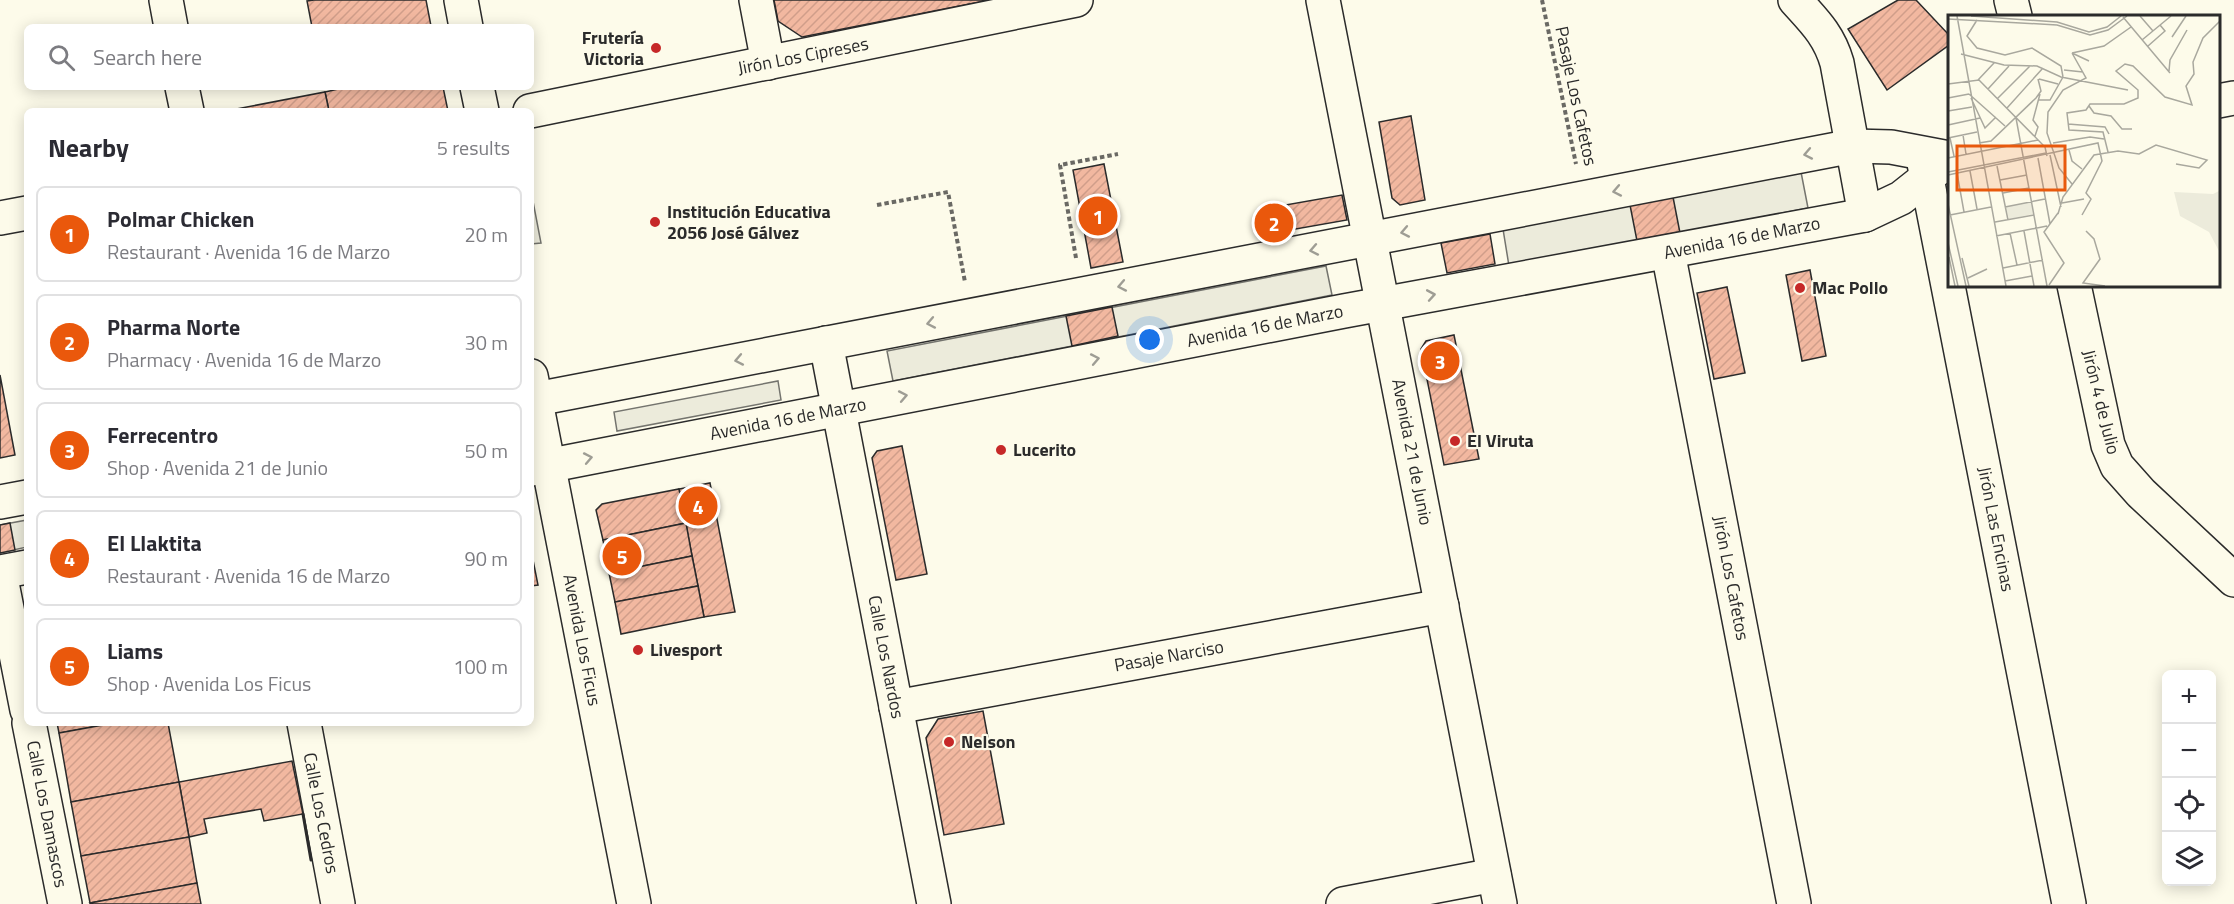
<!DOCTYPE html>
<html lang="en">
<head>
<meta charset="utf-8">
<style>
	:root { --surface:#fff; --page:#f7f7f7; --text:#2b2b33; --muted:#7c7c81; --line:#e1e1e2; --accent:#ea580c }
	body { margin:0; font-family:"Titillium Web",sans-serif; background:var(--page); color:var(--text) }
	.controls { position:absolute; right:18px; bottom:18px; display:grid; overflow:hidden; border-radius:9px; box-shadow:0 3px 15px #0003 }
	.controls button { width:54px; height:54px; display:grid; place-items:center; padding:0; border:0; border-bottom:2px solid var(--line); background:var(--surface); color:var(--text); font:30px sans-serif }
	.you { position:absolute; left:1150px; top:340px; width:21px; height:21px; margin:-15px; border:4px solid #fff; border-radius:50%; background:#1a73e8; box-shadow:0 0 0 9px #1a73e833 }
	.badge { display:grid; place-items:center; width:39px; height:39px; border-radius:50%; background:var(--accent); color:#fff; font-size:20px; font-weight:700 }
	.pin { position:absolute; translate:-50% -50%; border:3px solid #fff; box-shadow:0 2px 6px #0006 }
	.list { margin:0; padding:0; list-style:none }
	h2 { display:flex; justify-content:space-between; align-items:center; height:78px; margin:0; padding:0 24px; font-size:26px }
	h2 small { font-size:20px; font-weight:400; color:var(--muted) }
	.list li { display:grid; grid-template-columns:39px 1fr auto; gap:18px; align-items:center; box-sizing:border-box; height:96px; margin:0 12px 12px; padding:0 12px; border:2px solid var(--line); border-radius:9px }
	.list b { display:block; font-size:22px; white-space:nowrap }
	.list p { margin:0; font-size:20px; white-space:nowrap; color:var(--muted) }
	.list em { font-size:20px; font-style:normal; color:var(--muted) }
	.icon { flex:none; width:33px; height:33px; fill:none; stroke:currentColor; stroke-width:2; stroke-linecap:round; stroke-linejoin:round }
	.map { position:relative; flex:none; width:2234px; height:904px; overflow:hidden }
	.search { position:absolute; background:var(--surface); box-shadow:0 3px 15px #0003; left:24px; top:24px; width:510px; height:66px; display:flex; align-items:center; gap:15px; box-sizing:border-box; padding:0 21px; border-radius:9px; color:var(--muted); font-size:22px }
	.panel { position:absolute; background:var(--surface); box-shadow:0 3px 15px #0003; left:24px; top:108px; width:510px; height:618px; border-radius:9px }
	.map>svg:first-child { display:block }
</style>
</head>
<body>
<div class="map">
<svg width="2234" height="904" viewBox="0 0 2234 904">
	<defs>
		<pattern id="building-hatch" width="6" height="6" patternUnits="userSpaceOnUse" patternTransform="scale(1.5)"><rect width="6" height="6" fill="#f2b8a0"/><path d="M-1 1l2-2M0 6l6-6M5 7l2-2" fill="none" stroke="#d09e8a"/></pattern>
	</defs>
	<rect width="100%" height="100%" fill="#fdfbea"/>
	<!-- green -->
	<g fill="#ecebdb" stroke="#74746e" stroke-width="1.5">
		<path d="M 1801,172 L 1808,208 L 1509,266 L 1503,229 Z"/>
		<path d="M 531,191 L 541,243 L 531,244 Z"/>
		<path d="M 1326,266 L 1332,295 L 893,381 L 887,351 Z"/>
		<path d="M 778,381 L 781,400 L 617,431 L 614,412 Z"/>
		<path d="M 27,520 L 27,547 L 0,553 L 0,525 Z"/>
	</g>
	<!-- building -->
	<g fill="url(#building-hatch)" stroke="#2b2b2b" stroke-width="1.5">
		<path d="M 314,0 L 426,0 L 431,26 L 312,27 L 307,1 Z"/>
		<path d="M 774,0 L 990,0 L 802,37 L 778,21 Z"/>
		<path d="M 1898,0 L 1916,0 L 1949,35 L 1949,45 L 1887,90 L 1848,29 Z"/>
		<path d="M 347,87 L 443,87 L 448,111 L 329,111 L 325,92 Z"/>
		<path d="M 325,92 L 329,111 L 226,111 Z"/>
		<path d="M 1411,116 L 1425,200 L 1400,205 L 1392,198 L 1379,122 Z"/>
		<path d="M 1104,164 L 1123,262 L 1091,268 L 1073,170 Z"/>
		<path d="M 1342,195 L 1347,220 L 1262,235 L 1257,210 Z"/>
		<path d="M 1673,197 L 1680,233 L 1637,241 L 1630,205 Z"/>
		<path d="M 1490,234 L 1495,264 L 1447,273 L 1441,243 Z"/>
		<path d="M 1810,270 L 1826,356 L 1802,361 L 1786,275 Z"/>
		<path d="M 1727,287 L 1745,373 L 1714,379 L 1697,293 Z"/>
		<path d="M 1112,307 L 1118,336 L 1072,346 L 1066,316 Z"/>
		<path d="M 1454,335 L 1479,459 L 1444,465 L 1421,349 L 1426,341 Z"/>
		<path d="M 0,375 L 15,455 L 0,458 Z"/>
		<path d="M 902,446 L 927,574 L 896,580 L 872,458 L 877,451 Z"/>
		<path d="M 710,483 L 735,612 L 704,617 L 679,489 Z"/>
		<path d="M 679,489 L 686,523 L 603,540 L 596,510 L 602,504 Z"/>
		<path d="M 10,523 L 15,550 L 0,553 L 0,525 Z"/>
		<path d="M 686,523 L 692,556 L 609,573 L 603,540 Z"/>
		<path d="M 531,550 L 538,585 L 531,586 Z"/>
		<path d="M 692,556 L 698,586 L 615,602 L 609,573 Z"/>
		<path d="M 698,586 L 704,617 L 621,634 L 615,602 Z"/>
		<path d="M 983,711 L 1004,824 L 944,835 L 926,738 L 938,719 Z"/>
		<path d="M 57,723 L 114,723 L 59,733 Z"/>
		<path d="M 114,723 L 168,723 L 179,782 L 71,802 L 59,733 Z"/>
		<path d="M 292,761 L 303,814 L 264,821 L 261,809 L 204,819 L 207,833 L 189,837 L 179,782 Z"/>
		<path d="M 179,782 L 189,837 L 81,856 L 71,802 Z"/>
		<path d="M 189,837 L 197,883 L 90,903 L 81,856 Z"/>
		<path d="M 197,883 L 201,904 L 91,904 L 90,903 Z"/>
	</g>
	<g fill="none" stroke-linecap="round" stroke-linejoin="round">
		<defs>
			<g id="street">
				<path d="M 166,0 L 171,27"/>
				<path d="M 756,0 L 768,63"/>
				<path d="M 1323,0 L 1500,904"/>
				<path d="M 1795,0 C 1814,21 1829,35 1837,63 L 1865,215"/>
				<path d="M 2011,0 L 2015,16"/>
				<path d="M 182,87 L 187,111"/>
				<path d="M 2218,101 L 2234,98"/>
				<path d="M 530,111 L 1076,0"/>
				<path d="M 1923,158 L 2069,904"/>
				<path d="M 0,218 L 27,213"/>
				<path d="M 1668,252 L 1794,904"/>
				<path d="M 2074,285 L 2108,445 L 2117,466 L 2141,493 L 2234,580"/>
				<path d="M 826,343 L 934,904"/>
				<path d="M 531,400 L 1853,146 L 1891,147 L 1949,158"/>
				<path d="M 531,469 L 1344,311 L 1865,215 L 1901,198 L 1949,160"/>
				<path d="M 0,502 L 27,497"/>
				<path d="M 0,572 L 27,567"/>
				<path d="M 0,573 L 27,710"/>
				<path d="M 896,707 L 1442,606"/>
				<path d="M 29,723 L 65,904"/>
				<path d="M 304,723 L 338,904"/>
				<path d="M 1343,904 L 1494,875"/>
			</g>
			<g id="secondary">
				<path d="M 461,0 L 466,27"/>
				<path d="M 477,87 L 482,111"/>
				<path d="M 531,376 L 634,904"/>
			</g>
		</defs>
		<!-- street casing -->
		<use href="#street" stroke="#2b2b2b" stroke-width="36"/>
		<!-- secondary casing -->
		<use href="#secondary" stroke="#2b2b2b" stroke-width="36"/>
		<!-- path -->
		<g stroke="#6a6964" stroke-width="4" stroke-dasharray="4.5 3" stroke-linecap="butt">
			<path d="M 1542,0 L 1576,164"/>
			<path d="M 877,205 L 948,192 L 965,282"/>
			<path d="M 1076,258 L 1060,165 L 1118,154"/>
		</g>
		<!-- street -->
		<use href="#street" stroke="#fdfbea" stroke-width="33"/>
		<!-- secondary -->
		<use href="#secondary" stroke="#fdfbea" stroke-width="33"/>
		<!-- wall -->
		<path stroke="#2b2b2b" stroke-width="3" d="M 303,814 L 311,860"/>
	</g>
	<!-- one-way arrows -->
	<defs><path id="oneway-chevron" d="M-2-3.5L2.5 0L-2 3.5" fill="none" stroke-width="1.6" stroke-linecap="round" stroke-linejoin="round" transform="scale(1.5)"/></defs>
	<g stroke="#9e9d94">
		<use href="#oneway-chevron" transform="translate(1808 154) rotate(169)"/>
		<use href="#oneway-chevron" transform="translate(1617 191) rotate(169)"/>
		<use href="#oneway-chevron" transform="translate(1405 232) rotate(169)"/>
		<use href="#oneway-chevron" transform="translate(1314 250) rotate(169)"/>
		<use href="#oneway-chevron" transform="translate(1122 286) rotate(169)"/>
		<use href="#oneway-chevron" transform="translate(1431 295) rotate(-10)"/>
		<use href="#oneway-chevron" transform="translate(931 323) rotate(169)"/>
		<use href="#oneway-chevron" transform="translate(1095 359) rotate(-11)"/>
		<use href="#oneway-chevron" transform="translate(739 360) rotate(169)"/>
		<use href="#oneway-chevron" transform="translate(903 396) rotate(-11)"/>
		<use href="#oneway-chevron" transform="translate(588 458) rotate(-11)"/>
	</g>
	<!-- markers -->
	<g fill="#c62828" stroke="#fdfbea" stroke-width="2">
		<circle cx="656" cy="48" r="6"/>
		<circle cx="655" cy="222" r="6"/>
		<circle cx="1800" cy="288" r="6"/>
		<circle cx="1455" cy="441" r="6"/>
		<circle cx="1001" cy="450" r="6"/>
		<circle cx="638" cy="650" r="6"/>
		<circle cx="949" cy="742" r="6"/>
	</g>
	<g text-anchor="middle" stroke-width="4.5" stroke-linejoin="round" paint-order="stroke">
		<!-- poi labels -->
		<g font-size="18" font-weight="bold" fill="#2b2b2b" stroke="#fdfbea" text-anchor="start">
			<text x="644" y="44" text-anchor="end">Frutería<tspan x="644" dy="21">Victoria</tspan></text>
			<text x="667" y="218">Institución Educativa<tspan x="667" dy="21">2056 José Gálvez</tspan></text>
			<text x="1812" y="294">Mac Pollo</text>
			<text x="1467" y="447">El Viruta</text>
			<text x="1013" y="456">Lucerito</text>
			<text x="650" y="656">Livesport</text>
			<text x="961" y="748">Nelson</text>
		</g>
		<!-- street labels -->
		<g font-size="18" fill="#2b2b2b" stroke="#fdfbea">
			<text transform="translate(803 56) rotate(-11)" y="6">Jirón Los Cipreses</text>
			<text transform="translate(1576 96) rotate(78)" y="6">Pasaje Los Cafetos</text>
			<text transform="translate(1742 238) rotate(-11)" y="6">Avenida 16 de Marzo</text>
			<text transform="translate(1265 326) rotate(-11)" y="6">Avenida 16 de Marzo</text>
			<text transform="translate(2101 402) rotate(76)" y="6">Jirón 4 de Julio</text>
			<text transform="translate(788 419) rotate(-11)" y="6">Avenida 16 de Marzo</text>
			<text transform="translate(1412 452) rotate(79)" y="6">Avenida 21 de Junio</text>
			<text transform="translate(1996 529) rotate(79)" y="6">Jirón Las Encinas</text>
			<text transform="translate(1731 578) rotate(79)" y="6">Jirón Los Cafetos</text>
			<text transform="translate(582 640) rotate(79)" y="6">Avenida Los Ficus</text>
			<text transform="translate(1169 656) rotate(-10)" y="6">Pasaje Narciso</text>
			<text transform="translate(886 657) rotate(79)" y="6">Calle Los Nardos</text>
			<text transform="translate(321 813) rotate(79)" y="6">Calle Los Cedros</text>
			<text transform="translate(47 814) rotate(79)" y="6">Calle Los Damascos</text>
		</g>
	</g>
	<!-- overview -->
	<g transform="translate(1948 15)">
		<rect width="272" height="272" fill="#fdfbea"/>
		<path d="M 271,176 L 271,236 L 261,217 L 232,201 L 226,177 L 265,179 ZM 83,187 L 85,199 L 61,204 L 58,192 Z" fill="#ecebdb"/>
		<path fill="none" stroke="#a9a89e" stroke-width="1.5" d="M 9,1 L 58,271M 23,1 L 109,7 L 141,17 L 159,12 L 173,1M 192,1 L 205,16M 175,2 L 222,58M 0,4 L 109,10 L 142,20 L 160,15 L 179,1M 29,5 L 19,21 L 29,33 L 57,40 L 84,33 L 113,51 L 115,62M 224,22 L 238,1M 194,25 L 223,1M 200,31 L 217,16 L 212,10M 124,38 L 156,31 L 183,12M 124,38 L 141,46M 13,39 L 56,50 L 89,51 L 113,62 L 180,75M 116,55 L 135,57M 221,56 L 222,45 L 239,15M 91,64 L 110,69M 30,65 L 46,48M 0,69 L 31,65 L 97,132 L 99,141M 40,74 L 61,51M 21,79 L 57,111M 0,83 L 21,79M 23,83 L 37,113 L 48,102M 49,84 L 82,51M 91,85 L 102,85 L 115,62M 141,91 L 146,98 L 163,101 L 174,114 L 184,114M 59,93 L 95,53M 0,96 L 24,92M 68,103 L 99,271M 120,109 L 157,112 L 161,119M 0,110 L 32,103M 15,120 L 18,139M 87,121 L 90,112 L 85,105 L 92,79M 0,123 L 29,117M 2,123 L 6,141M 31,128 L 43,126 L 88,83 L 93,76 L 90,64M 105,128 L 142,122 L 156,124M 121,135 L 124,146 L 134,154M 160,137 L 155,117 L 121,115 L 119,98 L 138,95 L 142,89 L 176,89 L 190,83 L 190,75 L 168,56 L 177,49 L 185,51 L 217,82 L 244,90 L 238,71 L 246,59 L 245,47 L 255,23 L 272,6M 102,140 L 113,192M 0,143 L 90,125M 90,143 L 102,209M 49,151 L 60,205M 22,156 L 29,194M 0,157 L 98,138M 9,158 L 16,197M 0,160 L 150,128 L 154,146 L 138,178 L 143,184 L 134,200M 52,165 L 79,160M 124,169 L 111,153 L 99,118 L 100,97 L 115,75 L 138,63 L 124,38M 55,178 L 81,173M 114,188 L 136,184M 0,189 L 18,271M 57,192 L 97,184M 110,199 L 115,182 L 146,140 L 170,136 L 191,139 L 208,130 L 259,145 L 251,153 L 228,149M 2,200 L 43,192M 47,207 L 86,200M 76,216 L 86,271M 138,216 L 146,224 L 152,244 L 135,268 L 157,271M 62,218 L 69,250M 48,221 L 99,211M 0,228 L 10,271M 1,242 L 7,271M 14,243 L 21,271M 55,253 L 95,245M 20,263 L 39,254M 57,266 L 84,261M 101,270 L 116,248 L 96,217 L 110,198"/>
		<path fill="#e8590c" fill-opacity="0.15" stroke="#e8590c" stroke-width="3" d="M 9,131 L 117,131 L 117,175 L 9,175 Z"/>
		<rect width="272" height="272" fill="none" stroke="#2b2b2b" stroke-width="3"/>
	</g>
</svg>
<div class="controls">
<button>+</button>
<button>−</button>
<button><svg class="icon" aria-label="locate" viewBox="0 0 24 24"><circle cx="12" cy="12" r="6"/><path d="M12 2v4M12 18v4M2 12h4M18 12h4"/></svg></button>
<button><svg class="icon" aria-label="layers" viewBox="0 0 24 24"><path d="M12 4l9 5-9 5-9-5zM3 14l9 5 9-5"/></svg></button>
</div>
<div class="you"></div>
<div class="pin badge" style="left:1098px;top:216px">1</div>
<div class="pin badge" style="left:1274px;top:223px">2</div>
<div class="pin badge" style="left:1440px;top:361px">3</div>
<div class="pin badge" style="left:698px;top:506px">4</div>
<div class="pin badge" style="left:622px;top:556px">5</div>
<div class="search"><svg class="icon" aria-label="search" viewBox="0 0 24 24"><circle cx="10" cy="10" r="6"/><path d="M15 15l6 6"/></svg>Search here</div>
<section class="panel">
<h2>Nearby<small>5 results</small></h2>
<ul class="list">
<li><span class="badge">1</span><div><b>Polmar Chicken</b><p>Restaurant · Avenida 16 de Marzo</p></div><em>20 m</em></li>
<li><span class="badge">2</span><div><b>Pharma Norte</b><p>Pharmacy · Avenida 16 de Marzo</p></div><em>30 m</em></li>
<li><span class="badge">3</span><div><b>Ferrecentro</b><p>Shop · Avenida 21 de Junio</p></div><em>50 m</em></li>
<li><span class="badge">4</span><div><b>El Llaktita</b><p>Restaurant · Avenida 16 de Marzo</p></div><em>90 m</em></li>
<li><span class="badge">5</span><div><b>Liams</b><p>Shop · Avenida Los Ficus</p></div><em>100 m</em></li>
</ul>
</section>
</div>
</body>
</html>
